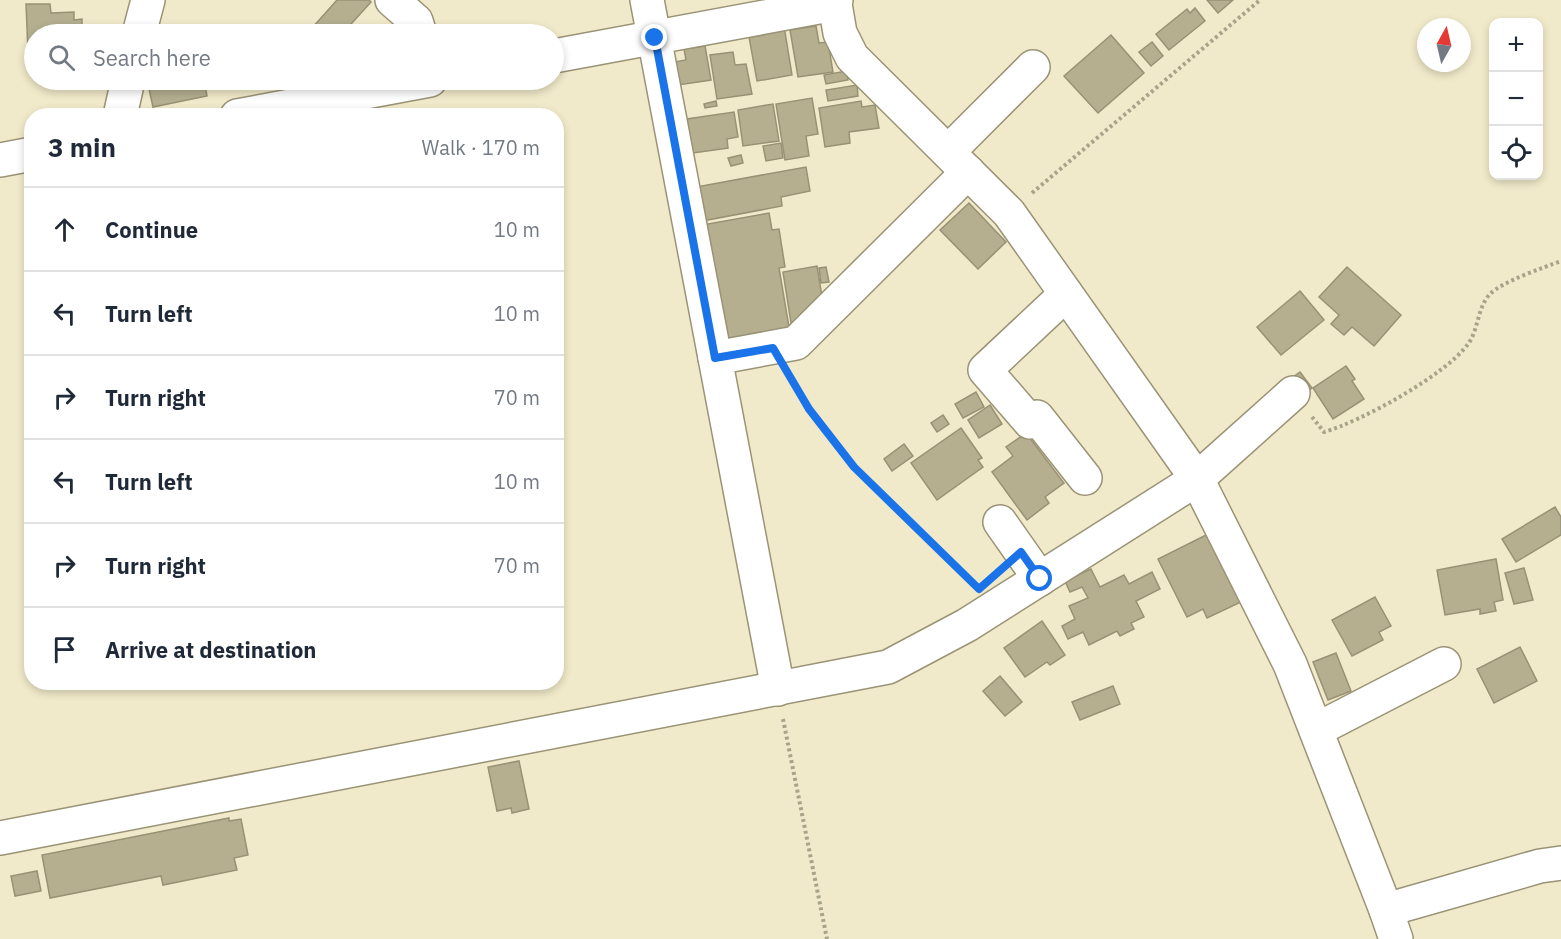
<!DOCTYPE html>
<html lang="en">
<head>
<meta charset="utf-8">
<style>
	:root { --surface:#fff; --page:#f6f6f7; --text:#1f2937; --muted:#747a83; --line:#e0e1e3 }
	body { margin:0; font-family:"IBM Plex Sans",sans-serif; background:var(--page); color:var(--text) }
	.controls { position:absolute; right:18px; top:18px; display:grid; overflow:hidden; border-radius:12px; box-shadow:0 3px 9px #0003 }
	.controls button { width:54px; height:54px; display:grid; place-items:center; padding:0; border:0; border-bottom:2px solid var(--line); background:var(--surface); color:var(--text); font:30px sans-serif }
	.compass { position:absolute; left:1417px; top:18px; width:54px; height:54px; border-radius:50%; background:var(--surface); box-shadow:0 3px 9px #0003; rotate:8deg }
	.stop { position:absolute; width:18px; height:18px; margin:-14px; border:4px solid #1a73e8; border-radius:50%; background:#fff }
	.stop.end { background:#1a73e8; border-color:#fff; box-shadow:0 2px 6px #0008 }
	.list { margin:0; padding:0; list-style:none }
	h2 { display:flex; justify-content:space-between; align-items:center; height:78px; margin:0; padding:0 24px; font-size:26px }
	h2 small { font-size:20px; font-weight:400; color:var(--muted) }
	.list li { display:grid; grid-template-columns:39px 1fr auto; gap:18px; align-items:center; box-sizing:border-box; height:84px; padding:0 24px; border-top:2px solid var(--line) }
	.list b { display:block; font-size:22px; white-space:nowrap }
	.list em { font-size:20px; font-style:normal; color:var(--muted) }
	.icon { flex:none; width:33px; height:33px; fill:none; stroke:currentColor; stroke-width:2; stroke-linecap:round; stroke-linejoin:round }
	.map { position:relative; flex:none; width:1561px; height:939px; overflow:hidden }
	.search { position:absolute; background:var(--surface); box-shadow:0 3px 9px #0003; left:24px; top:24px; width:540px; height:66px; display:flex; align-items:center; gap:15px; box-sizing:border-box; padding:0 21px; border-radius:33px; color:var(--muted); font-size:22px }
	.panel { position:absolute; background:var(--surface); box-shadow:0 3px 9px #0003; left:24px; top:108px; width:540px; height:582px; border-radius:24px }
	.map>svg:first-child { display:block }
</style>
</head>
<body>
<div class="map">
<svg width="1561" height="939" viewBox="0 0 1561 939">
	<rect width="100%" height="100%" fill="#f1eaca"/>
	<!-- building -->
	<g fill="#b5af90" stroke="#989274" stroke-width="1.5">
		<path d="M 337,0 L 369,0 L 371,2 L 342,34 L 322,34 L 313,27 Z"/>
		<path d="M 1207,0 L 1233,0 L 1218,13 Z"/>
		<path d="M 26,4 L 50,4 L 51,13 L 74,12 L 74,20 L 82,19 L 82,34 L 34,34 L 34,52 L 28,52 Z"/>
		<path d="M 1195,8 L 1205,21 L 1169,50 L 1156,34 L 1187,9 L 1190,13 Z"/>
		<path d="M 98,26 L 123,34 L 96,34 Z"/>
		<path d="M 784,26 L 792,75 L 757,81 L 749,37 L 764,35 L 763,29 Z"/>
		<path d="M 816,26 L 819,43 L 828,42 L 833,72 L 798,77 L 790,30 Z"/>
		<path d="M 1111,35 L 1144,73 L 1098,113 L 1064,76 Z"/>
		<path d="M 1152,42 L 1163,56 L 1151,66 L 1139,52 Z"/>
		<path d="M 705,46 L 711,80 L 678,85 L 674,62 L 686,60 L 684,49 Z"/>
		<path d="M 733,52 L 735,65 L 746,64 L 752,94 L 717,99 L 710,55 Z"/>
		<path d="M 846,71 L 848,80 L 826,84 L 824,75 Z"/>
		<path d="M 147,80 L 204,80 L 207,96 L 153,107 Z"/>
		<path d="M 857,85 L 858,96 L 828,101 L 826,90 Z"/>
		<path d="M 812,98 L 818,134 L 806,136 L 809,156 L 785,160 L 776,104 Z"/>
		<path d="M 716,101 L 717,106 L 705,108 L 704,104 Z"/>
		<path d="M 861,101 L 862,107 L 875,105 L 879,128 L 849,132 L 850,143 L 825,147 L 819,108 Z"/>
		<path d="M 773,104 L 779,141 L 743,146 L 738,110 Z"/>
		<path d="M 734,112 L 738,137 L 727,139 L 728,148 L 693,153 L 687,119 Z"/>
		<path d="M 781,143 L 783,158 L 766,161 L 763,146 Z"/>
		<path d="M 741,155 L 743,163 L 731,166 L 728,158 Z"/>
		<path d="M 806,167 L 810,191 L 781,197 L 782,206 L 702,221 L 696,187 Z"/>
		<path d="M 969,203 L 1006,242 L 978,269 L 940,230 Z"/>
		<path d="M 769,213 L 772,230 L 779,229 L 785,267 L 779,268 L 790,333 L 723,344 L 702,225 Z"/>
		<path d="M 817,266 L 823,303 L 792,329 L 783,272 Z"/>
		<path d="M 826,267 L 829,282 L 821,283 L 819,268 Z"/>
		<path d="M 1347,267 L 1401,315 L 1374,346 L 1352,327 L 1344,335 L 1331,324 L 1339,315 L 1319,297 Z"/>
		<path d="M 1300,291 L 1324,320 L 1281,355 L 1257,327 Z"/>
		<path d="M 1346,366 L 1355,379 L 1352,381 L 1364,399 L 1333,419 L 1313,388 Z"/>
		<path d="M 1300,372 L 1312,388 L 1301,396 L 1289,380 Z"/>
		<path d="M 976,392 L 984,407 L 963,418 L 955,404 Z"/>
		<path d="M 990,405 L 1002,424 L 979,438 L 968,420 Z"/>
		<path d="M 943,415 L 949,424 L 937,432 L 931,423 Z"/>
		<path d="M 961,428 L 982,458 L 978,460 L 983,467 L 937,500 L 911,463 Z"/>
		<path d="M 1026,433 L 1064,483 L 1045,497 L 1049,503 L 1027,520 L 992,472 L 1013,456 L 1006,447 Z"/>
		<path d="M 904,444 L 913,456 L 892,471 L 884,459 Z"/>
		<path d="M 1555,507 L 1561,517 L 1561,535 L 1516,562 L 1502,539 Z"/>
		<path d="M 1208,534 L 1241,602 L 1207,618 L 1203,609 L 1187,617 L 1158,559 Z"/>
		<path d="M 1496,559 L 1503,600 L 1494,602 L 1496,611 L 1480,614 L 1480,609 L 1445,615 L 1437,570 Z"/>
		<path d="M 1524,568 L 1533,600 L 1514,604 L 1505,573 Z"/>
		<path d="M 1091,569 L 1100,587 L 1124,575 L 1129,584 L 1152,572 L 1160,589 L 1136,601 L 1144,617 L 1131,623 L 1134,629 L 1120,636 L 1117,631 L 1089,645 L 1083,632 L 1068,639 L 1062,626 L 1075,619 L 1069,606 L 1088,598 L 1082,587 L 1070,592 L 1065,581 Z"/>
		<path d="M 1375,597 L 1391,626 L 1379,632 L 1383,640 L 1352,656 L 1332,620 Z"/>
		<path d="M 1042,621 L 1065,655 L 1050,665 L 1047,662 L 1025,677 L 1004,648 Z"/>
		<path d="M 1520,647 L 1537,681 L 1494,703 L 1477,669 Z"/>
		<path d="M 1336,653 L 1351,691 L 1328,700 L 1313,662 Z"/>
		<path d="M 1000,676 L 1022,702 L 1005,716 L 983,691 Z"/>
		<path d="M 1113,686 L 1120,704 L 1080,720 L 1072,702 Z"/>
		<path d="M 519,761 L 529,809 L 512,813 L 511,808 L 497,811 L 488,767 Z"/>
		<path d="M 229,818 L 229,821 L 241,819 L 248,855 L 234,858 L 237,870 L 163,885 L 161,876 L 50,898 L 42,855 Z"/>
		<path d="M 37,871 L 41,891 L 15,896 L 11,876 Z"/>
	</g>
	<g fill="none" stroke-linecap="round" stroke-linejoin="round">
		<defs>
			<g id="minor">
				<path d="M 392,0 L 416,21 L 420,34"/>
				<path d="M 647,0 L 778,689"/>
				<path d="M 836,0 L 835,4 L 840,33 L 852,57 L 1009,213 L 1197,479 L 1290,664 L 1386,910 L 1396,939"/>
				<path d="M 139,34 L 148,0"/>
				<path d="M 554,56 L 835,4"/>
				<path d="M 120,116 L 128,80"/>
				<path d="M 237,116 L 430,80"/>
				<path d="M 948,152 L 1033,67"/>
				<path d="M 0,160 L 32,154"/>
				<path d="M 1066,294 L 985,370 L 1030,422 L 1037,417 L 1085,478"/>
				<path d="M 715,358 L 796,343 L 968,172"/>
				<path d="M 1000,522 L 1040,579"/>
				<path d="M 1316,730 L 1444,664"/>
				<path d="M 0,838 L 888,667 L 967,625 L 1197,479 L 1293,393"/>
				<path d="M 1386,910 L 1540,866 L 1561,863"/>
			</g>
		</defs>
		<!-- minor casing -->
		<use href="#minor" stroke="#9a9376" stroke-width="36"/>
		<!-- path -->
		<g stroke="#a8a38b" stroke-width="4" stroke-dasharray="3 3" stroke-linecap="butt">
			<path d="M 1032,193 L 1260,0"/>
			<path d="M 790,377 L 809,409 L 854,467 L 973,583"/>
			<path d="M 1312,417 L 1324,432 C 1360,422 1446,375 1468,344 C 1479,329 1477,308 1490,294 C 1503,281 1543,268 1561,261"/>
			<path d="M 783,719 L 827,939"/>
		</g>
		<!-- minor -->
		<use href="#minor" stroke="#fff" stroke-width="33"/>
	</g>
	<g fill="none" stroke-linecap="round" stroke-linejoin="round">
		<!-- route -->
		<path stroke="#1a73e8" stroke-width="8" d="M 655,38 L 715,358 L 773,348 L 809,409 L 854,467 L 979,589 L 1021,552 L 1040,579"/>
	</g>
</svg>
<div class="controls">
<button>+</button>
<button>−</button>
<button><svg class="icon" aria-label="locate" viewBox="0 0 24 24"><circle cx="12" cy="12" r="6"/><path d="M12 2v4M12 18v4M2 12h4M18 12h4"/></svg></button>
</div>
<svg class="compass" viewBox="-18 -18 36 36"><path d="M0-13l5 13h-10z" fill="#e53935"/><path d="M0 13l5-13h-10z" fill="#747a83"/></svg>
<div class="stop" style="left:1040px;top:579px"></div>
<div class="stop end" style="left:655px;top:38px"></div>
<div class="search"><svg class="icon" aria-label="search" viewBox="0 0 24 24"><circle cx="10" cy="10" r="6"/><path d="M15 15l6 6"/></svg>Search here</div>
<section class="panel">
<h2>3 min<small>Walk · 170 m</small></h2>
<ul class="list">
<li><svg class="icon" aria-label="ahead" viewBox="0 0 24 24"><path d="M12 20V5M6 11l6-6 6 6"/></svg><div><b>Continue</b></div><em>10 m</em></li>
<li><svg class="icon" aria-label="left" viewBox="0 0 24 24"><path d="M17 20v-9H6M10 6l-5 5 5 5"/></svg><div><b>Turn left</b></div><em>10 m</em></li>
<li><svg class="icon" aria-label="right" viewBox="0 0 24 24"><path d="M7 20v-9h11M14 6l5 5-5 5"/></svg><div><b>Turn right</b></div><em>70 m</em></li>
<li><svg class="icon" aria-label="left" viewBox="0 0 24 24"><path d="M17 20v-9H6M10 6l-5 5 5 5"/></svg><div><b>Turn left</b></div><em>10 m</em></li>
<li><svg class="icon" aria-label="right" viewBox="0 0 24 24"><path d="M7 20v-9h11M14 6l5 5-5 5"/></svg><div><b>Turn right</b></div><em>70 m</em></li>
<li><svg class="icon" aria-label="arrive" viewBox="0 0 24 24"><path d="M6 21V4h12l-3 4 3 4H6"/></svg><div><b>Arrive at destination</b></div></li>
</ul>
</section>
</div>
</body>
</html>
